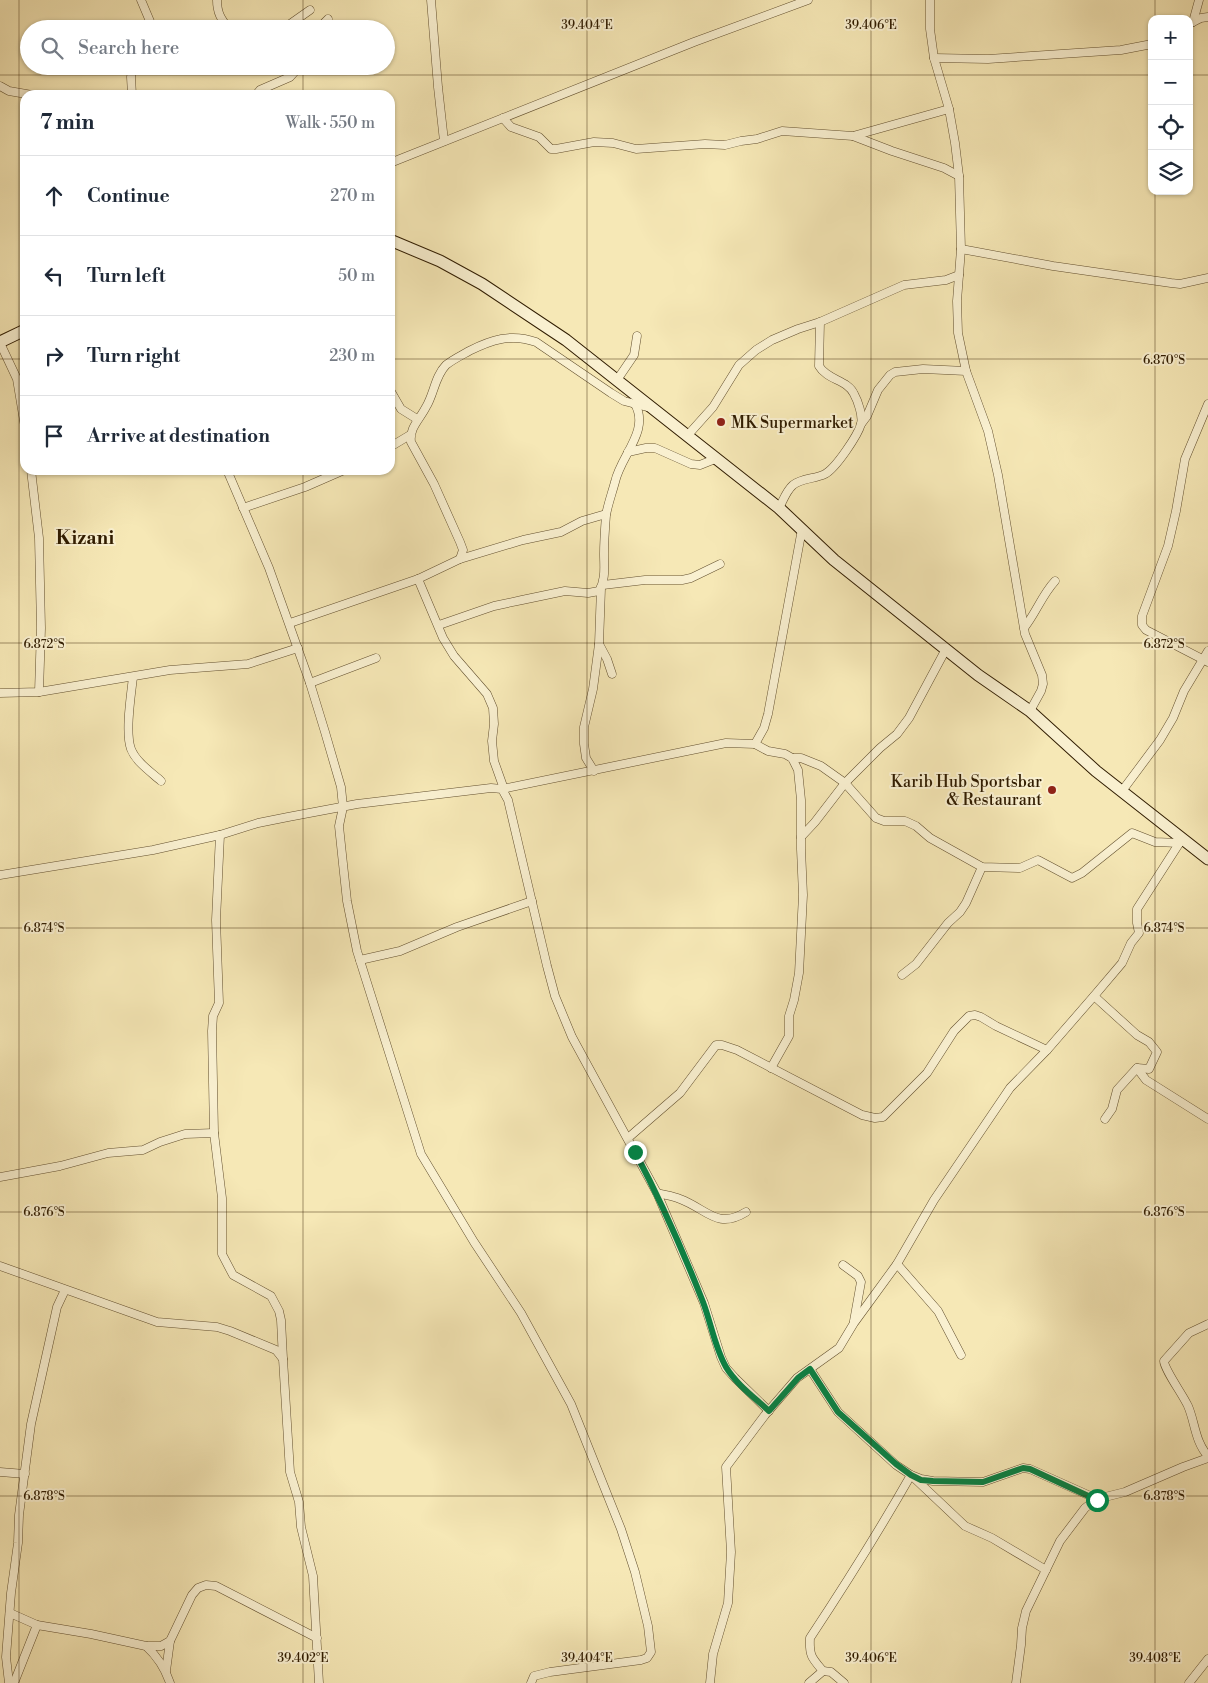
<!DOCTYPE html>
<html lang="en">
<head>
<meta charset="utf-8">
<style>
	:root { --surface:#fff; --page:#f2f2f3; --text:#1f2937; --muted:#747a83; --line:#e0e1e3 }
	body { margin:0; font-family:"Libre Bodoni",serif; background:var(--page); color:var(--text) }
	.controls { position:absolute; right:15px; top:15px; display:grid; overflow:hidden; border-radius:10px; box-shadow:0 1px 4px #0004 }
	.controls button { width:45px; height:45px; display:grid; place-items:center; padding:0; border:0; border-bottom:1px solid var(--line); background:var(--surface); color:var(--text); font:25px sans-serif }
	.stop { position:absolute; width:15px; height:15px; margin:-11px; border:4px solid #0b8043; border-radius:50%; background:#fff }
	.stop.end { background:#0b8043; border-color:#fff; box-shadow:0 1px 5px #0008 }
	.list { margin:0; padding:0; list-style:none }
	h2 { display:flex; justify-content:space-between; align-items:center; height:65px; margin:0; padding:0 20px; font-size:21px }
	h2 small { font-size:16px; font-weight:400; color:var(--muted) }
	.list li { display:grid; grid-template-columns:32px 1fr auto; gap:15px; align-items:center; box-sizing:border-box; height:80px; padding:0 20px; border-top:1px solid var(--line) }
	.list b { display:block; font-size:19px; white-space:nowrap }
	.list em { font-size:16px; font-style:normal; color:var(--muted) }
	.icon { flex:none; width:28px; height:28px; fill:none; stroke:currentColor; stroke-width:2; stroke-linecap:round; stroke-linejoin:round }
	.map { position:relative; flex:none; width:1208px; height:1683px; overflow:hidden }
	.search { position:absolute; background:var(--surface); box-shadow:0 1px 4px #0004; left:20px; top:20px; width:375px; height:55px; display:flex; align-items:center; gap:12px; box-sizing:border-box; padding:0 18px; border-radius:28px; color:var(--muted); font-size:19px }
	.panel { position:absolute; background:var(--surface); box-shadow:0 1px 4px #0004; left:20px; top:90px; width:375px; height:385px; border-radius:15px }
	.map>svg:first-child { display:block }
</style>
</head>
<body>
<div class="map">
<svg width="1208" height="1683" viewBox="0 0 1208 1683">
	<rect width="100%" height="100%" fill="#f6e8b6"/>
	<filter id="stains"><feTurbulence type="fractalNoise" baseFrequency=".004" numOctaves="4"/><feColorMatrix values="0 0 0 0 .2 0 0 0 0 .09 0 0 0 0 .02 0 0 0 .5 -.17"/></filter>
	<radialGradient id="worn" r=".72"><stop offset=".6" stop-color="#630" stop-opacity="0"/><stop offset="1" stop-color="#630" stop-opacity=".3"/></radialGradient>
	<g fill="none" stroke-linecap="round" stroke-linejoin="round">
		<defs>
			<g id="minor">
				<path d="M 141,0 L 152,26 L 152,29"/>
				<path d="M 217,0 C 217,13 221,19 229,29"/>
				<path d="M 431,0 L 438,87 L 444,141"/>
				<path d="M 930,0 L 930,29 L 934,58 L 949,109 L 955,143 L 959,176 L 961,249 L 957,301 L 958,333 L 966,371 L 988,431 L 998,475 L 1025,634 L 1042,675 L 1043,684 L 1041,691 L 1030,711"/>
				<path d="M 1193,22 L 1199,0"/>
				<path d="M 1191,23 L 1201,18 L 1208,17"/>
				<path d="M 283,29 L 310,10"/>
				<path d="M 318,29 L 328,19"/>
				<path d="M 934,58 L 988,59 L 1121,50 L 1152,44"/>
				<path d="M 0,86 L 9,91 L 32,95"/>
				<path d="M 132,95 L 131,77 L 133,66"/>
				<path d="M 256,95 L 260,90 L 290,77 L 300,66"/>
				<path d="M 503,118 L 511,127 L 539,137 L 551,149 L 556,149 L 594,142 L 613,143 L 636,149 L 705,144 L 725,145 L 741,141 L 757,139 L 782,131 L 853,136 L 949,109"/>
				<path d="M 853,136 L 892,151 L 944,168 L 959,176"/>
				<path d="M 390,163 L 694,42 L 808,0"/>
				<path d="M 961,249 L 1053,266 L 1171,283 L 1180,284 L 1208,278"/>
				<path d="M 0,343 L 17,379 L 25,427"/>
				<path d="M 617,380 L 634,355 L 637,336"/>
				<path d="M 390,390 L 401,409 L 417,419"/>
				<path d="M 1208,404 L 1185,459 L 1176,511 L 1168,546 L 1142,616 L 1142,625 L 1146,630 L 1208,662"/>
				<path d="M 861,424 L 867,416 L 878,390 L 890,375 L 895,372 L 923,369 L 966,371"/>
				<path d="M 687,436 L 713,407 L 739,365 L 756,350 L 772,340 L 798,329 L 820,322 L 904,285 L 946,280 L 959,275"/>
				<path d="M 390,447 L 410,435"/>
				<path d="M 628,452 L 646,448 L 655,448 L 691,464 L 700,465 L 715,459"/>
				<path d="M 31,470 L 39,538 L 41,628 L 39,692"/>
				<path d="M 227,470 L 269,568 L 310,683 L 325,732 L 341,787 L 343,807 L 339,826 L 343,864 L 347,901 L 357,951 L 421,1154 L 474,1242 L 521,1313 L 571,1404 L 621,1529 L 635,1572 L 648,1626 L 651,1652 L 647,1658 L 641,1660 L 550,1672 L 534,1676 L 531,1683"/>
				<path d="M 243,508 L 305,487 L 344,470"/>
				<path d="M 779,508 C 783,501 786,491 793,485 C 802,478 815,479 825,474 C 836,468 858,435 861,424 C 863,416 858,401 854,394 C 848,380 827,380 819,366 L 820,322"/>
				<path d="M 460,559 L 463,550 L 460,542 L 434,484 L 411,442 C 409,428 420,419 426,407 C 434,394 435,376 446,365 C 452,360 462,355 469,351 C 491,340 511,333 536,342 L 611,393 L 624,401 L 647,407"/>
				<path d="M 418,579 L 443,638 L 454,656 L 487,694 L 493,708 L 494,724 L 492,741 L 494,761 L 504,789"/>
				<path d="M 603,585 L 645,580 L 682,580 L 691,578 L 720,564"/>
				<path d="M 601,588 L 599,644 L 607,659 L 612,674"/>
				<path d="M 290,623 L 418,579 L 460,559 L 523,540 L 561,532 L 582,521 L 606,514"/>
				<path d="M 439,625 L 494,606 L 522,600 L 565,591 L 588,593 L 599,591 C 606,579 604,567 604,554 C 604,541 605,528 606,515 C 608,504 612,493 615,482 C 621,455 650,431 635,404"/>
				<path d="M 1024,628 C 1036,613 1042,595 1055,581"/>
				<path d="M 133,677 C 131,695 125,733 131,749 C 136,762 151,772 161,781"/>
				<path d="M 310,683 L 376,658"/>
				<path d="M 0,693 L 39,692 L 170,670 L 248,664 L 298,648"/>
				<path d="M 755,744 L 764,728 L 768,714 L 802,529"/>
				<path d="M 792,758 L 801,758 L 821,766 L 845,783 L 876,818 L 884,821 L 905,821 L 916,826 L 930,838 L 982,867 L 1020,868 L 1038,860 L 1072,878 L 1082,873 L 1132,833 L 1155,842 L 1179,843"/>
				<path d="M 594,771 L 586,758 L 584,744 L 584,727 L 593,689 L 599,644"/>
				<path d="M 502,789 L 726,743 L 755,744 L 768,751 L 785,754 L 792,758 L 798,770 L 801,800 L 801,849 L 803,895 L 799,973 L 794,1000 L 789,1016 L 789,1036 L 771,1068"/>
				<path d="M 1122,791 L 1160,740 L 1173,718 L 1184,691 L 1208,651"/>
				<path d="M 220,835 L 216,920 L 219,1003 L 213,1016 L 212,1031 L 214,1133 L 222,1198 L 222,1254 L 233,1275 L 271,1296 L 279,1311 L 281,1320 L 283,1359"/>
				<path d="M 801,837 L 815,822 L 845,783 L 880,748 L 897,734 L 909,718 L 946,649"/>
				<path d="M 0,875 L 153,850 L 220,835 L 258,823 L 288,817 L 357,804 L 491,788 L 502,789 L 508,800 L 547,966 L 555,996 L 572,1037 L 657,1193 L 704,1303 L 721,1357 L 726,1368 L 735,1378 L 769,1411"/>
				<path d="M 360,960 L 400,951 L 457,927 L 532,901"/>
				<path d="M 902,975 L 916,964 L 948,923 L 960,912 L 966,903 L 982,867"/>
				<path d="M 1094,996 L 1137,1035 L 1149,1042 L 1157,1052 L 1149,1069 L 1137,1068 L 1117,1090 L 1112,1109 L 1105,1119"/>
				<path d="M 1137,1068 L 1146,1080 L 1208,1119"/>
				<path d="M 628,1138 L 680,1093 L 716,1045 L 722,1045 L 737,1050 L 862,1115 L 875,1118 L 883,1117 L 927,1073 L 954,1031 L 969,1016 L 975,1015 L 981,1017 L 996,1026 L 1047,1050"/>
				<path d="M 0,1177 L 60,1166 L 108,1153 L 143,1150 L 160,1142 L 185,1134 L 214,1133"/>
				<path d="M 657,1193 C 664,1195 673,1196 680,1199 C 707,1209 717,1230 746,1212"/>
				<path d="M 897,1264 L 938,1311 L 961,1355"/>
				<path d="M 843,1265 L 858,1276 L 861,1282 L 854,1321"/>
				<path d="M 0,1266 L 157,1322 L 217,1327 L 230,1331 L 276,1350 L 283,1359 L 290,1472 L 299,1502 L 301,1527 L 313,1576 L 319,1683"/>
				<path d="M 1208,1324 L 1189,1333 L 1164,1361 C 1164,1369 1183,1395 1188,1406 C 1195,1422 1195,1442 1208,1456"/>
				<path d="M 810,1369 L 838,1412 L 896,1465 L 911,1475 L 921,1479 L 933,1481 L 983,1482 L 1023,1468 L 1030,1469 L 1097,1499"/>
				<path d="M 0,1472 L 25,1474"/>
				<path d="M 10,1613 L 37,1625 L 91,1634 L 146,1646 L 161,1646 L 170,1641 L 192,1595 L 198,1588 L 206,1585 L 216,1586 L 317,1638"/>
				<path d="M 146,1646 C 158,1657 165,1668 170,1683"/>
				<path d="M 166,1671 L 170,1641"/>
				<path d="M 823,1671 C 812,1658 809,1656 810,1638 C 845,1585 879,1531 911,1475 L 965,1526 L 992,1538 L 1046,1570"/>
				<path d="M 9,1683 L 6,1657 L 11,1593 L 18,1543 L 19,1515 L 31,1424 L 57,1307 L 65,1290"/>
				<path d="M 14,1683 L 37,1625"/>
				<path d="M 710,1683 L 713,1654 L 728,1603 L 731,1552 L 726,1467 L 765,1415 L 797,1378 L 839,1348 L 854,1323 L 897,1264 L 934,1200 L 1010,1088 L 1047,1050 L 1094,996 L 1122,963 L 1131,943 L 1139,933 L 1137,923 L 1137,909 L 1182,839"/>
				<path d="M 809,1683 L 823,1671 L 831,1672 L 844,1683"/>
				<path d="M 1016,1683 L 1021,1645 L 1022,1628 L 1026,1611 L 1060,1541 L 1085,1508 L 1097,1499 L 1125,1492 L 1183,1467 L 1208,1458"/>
				<path d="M 1189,1683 L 1208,1659"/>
			</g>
			<g id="secondary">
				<path d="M 390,240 L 440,261 L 482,284 L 566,340 L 779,508 L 834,560 L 978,675 L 1030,711 L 1096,771 L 1208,859"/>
				<path d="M 0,342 L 25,330"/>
			</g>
		</defs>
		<!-- minor casing -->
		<use href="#minor" stroke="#624f2e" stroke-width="9"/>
		<!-- secondary casing -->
		<use href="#secondary" stroke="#301c00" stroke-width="13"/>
		<!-- minor -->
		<use href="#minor" stroke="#f9f0d0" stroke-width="8"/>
		<!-- secondary -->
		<use href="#secondary" stroke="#f9f0d0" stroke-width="11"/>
	</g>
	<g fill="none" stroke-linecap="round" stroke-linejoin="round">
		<!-- route -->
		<path stroke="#0b8043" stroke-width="6" d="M 635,1152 C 661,1201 683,1251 703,1302 C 711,1323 715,1348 726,1367 C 736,1384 755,1398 769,1411 L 798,1378 L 810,1369 L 838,1412 L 896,1464 L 911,1475 L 921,1480 L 933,1481 L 983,1482 L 1023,1468 L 1030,1469 L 1097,1500"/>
	</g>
	<!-- ticks -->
	<path fill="none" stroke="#301c00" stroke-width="1" stroke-opacity="0.45" d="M 19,0 L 19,1683M 303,0 L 303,29M 587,0 L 587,1683M 871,0 L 871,1683M 1155,0 L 1155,19M 303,66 L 303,95M 0,75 L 1152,75M 1189,75 L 1208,75M 1155,191 L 1155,1683M 0,359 L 25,359M 390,359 L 1208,359M 303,470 L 303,1683M 0,643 L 1208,643M 0,928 L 1208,928M 0,1212 L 1208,1212M 0,1496 L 1208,1496"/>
	<!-- markers -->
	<g fill="#8f2418" stroke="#f9f0d0" stroke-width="2">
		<circle cx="721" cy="422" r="5"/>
		<circle cx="1052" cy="790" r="5"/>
	</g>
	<g text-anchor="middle" stroke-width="4" stroke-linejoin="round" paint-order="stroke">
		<!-- poi labels -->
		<g font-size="16" fill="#301c00" stroke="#f9f0d0" text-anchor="start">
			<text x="731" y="428">MK Supermarket</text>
			<text x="1042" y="787" text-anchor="end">Karib Hub Sportsbar<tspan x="1042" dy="18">&amp; Restaurant</tspan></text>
		</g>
		<!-- quarter labels -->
		<g font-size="19" font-weight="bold" fill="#301c00" stroke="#f9f0d0">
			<text x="85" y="544">Kizani</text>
		</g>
	</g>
	<g font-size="12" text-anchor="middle" fill="#301c00" stroke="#f9f0d0" stroke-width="4" stroke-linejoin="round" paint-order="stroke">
		<text x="587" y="29">39.404°E</text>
		<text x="871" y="29">39.406°E</text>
		<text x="1164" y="364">6.870°S</text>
		<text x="44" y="648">6.872°S</text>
		<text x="1164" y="648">6.872°S</text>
		<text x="44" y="932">6.874°S</text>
		<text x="1164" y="932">6.874°S</text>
		<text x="44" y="1216">6.876°S</text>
		<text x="1164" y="1216">6.876°S</text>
		<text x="44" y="1500">6.878°S</text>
		<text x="1164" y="1500">6.878°S</text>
		<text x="303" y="1662">39.402°E</text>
		<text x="587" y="1662">39.404°E</text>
		<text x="871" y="1662">39.406°E</text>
		<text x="1155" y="1662">39.408°E</text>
	</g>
	<rect width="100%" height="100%" filter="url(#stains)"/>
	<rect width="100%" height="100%" fill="url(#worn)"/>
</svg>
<div class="controls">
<button>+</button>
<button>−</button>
<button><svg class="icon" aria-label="locate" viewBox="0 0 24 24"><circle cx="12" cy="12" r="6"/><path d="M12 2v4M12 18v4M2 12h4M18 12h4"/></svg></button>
<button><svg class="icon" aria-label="layers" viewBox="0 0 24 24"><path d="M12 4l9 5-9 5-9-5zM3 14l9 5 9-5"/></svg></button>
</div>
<div class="stop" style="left:1097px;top:1500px"></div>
<div class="stop end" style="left:635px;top:1152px"></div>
<div class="search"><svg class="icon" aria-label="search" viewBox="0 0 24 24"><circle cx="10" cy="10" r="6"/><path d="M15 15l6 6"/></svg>Search here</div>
<section class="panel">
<h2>7 min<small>Walk · 550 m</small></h2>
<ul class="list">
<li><svg class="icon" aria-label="ahead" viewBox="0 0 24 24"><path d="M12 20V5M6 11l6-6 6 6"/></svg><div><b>Continue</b></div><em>270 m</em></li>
<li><svg class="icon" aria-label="left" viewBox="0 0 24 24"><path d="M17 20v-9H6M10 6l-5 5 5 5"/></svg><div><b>Turn left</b></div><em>50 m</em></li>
<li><svg class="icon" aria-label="right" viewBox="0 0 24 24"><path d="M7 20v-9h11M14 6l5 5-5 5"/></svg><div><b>Turn right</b></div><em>230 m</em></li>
<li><svg class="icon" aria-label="arrive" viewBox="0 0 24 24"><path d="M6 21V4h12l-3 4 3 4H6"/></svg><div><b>Arrive at destination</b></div></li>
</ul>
</section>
</div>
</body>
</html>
